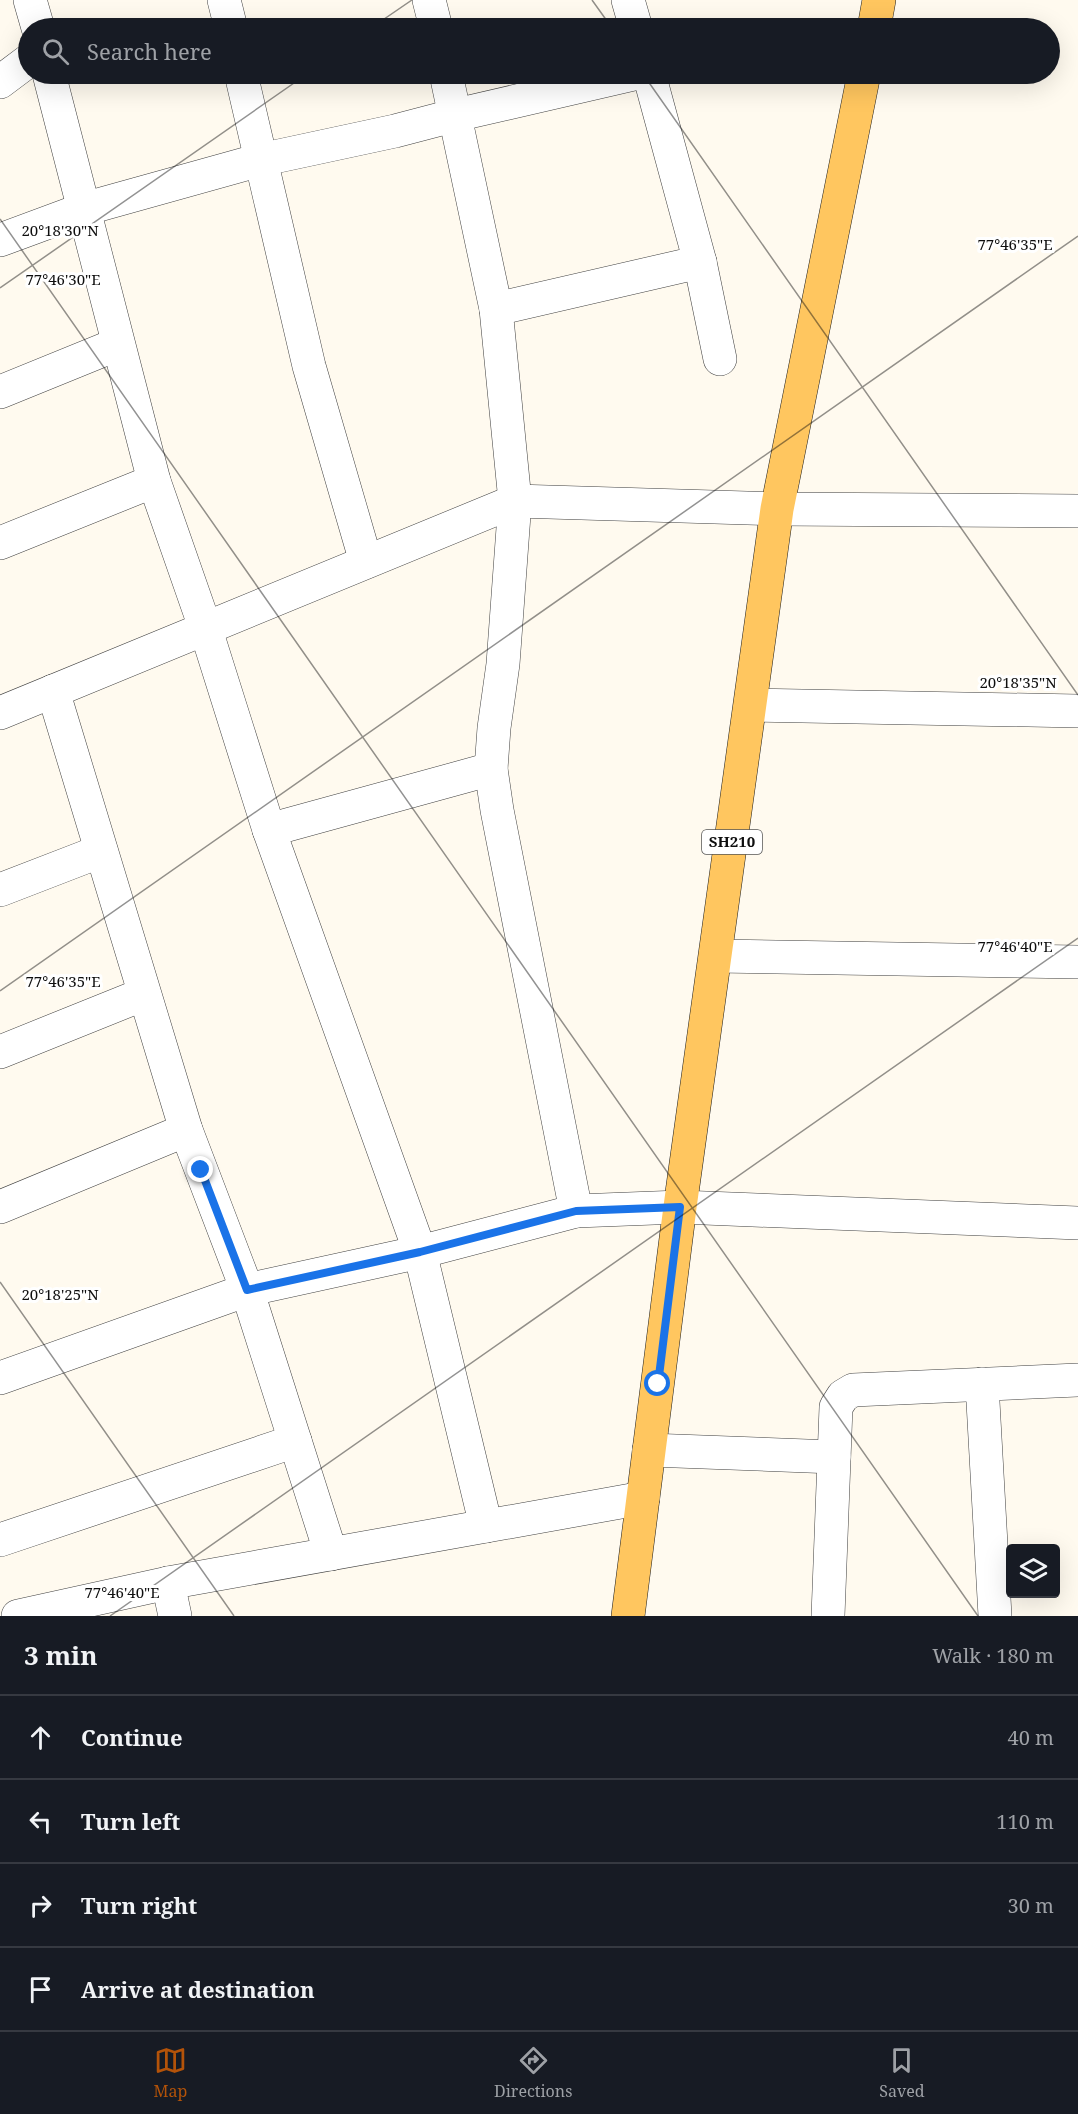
<!DOCTYPE html>
<html lang="en">
<head>
<meta charset="utf-8">
<style>
	:root { --surface:#171b24; --page:#242831; --text:#f1f3f6; --muted:#9ea1a6; --line:#363941; --accent:#b45309 }
	body { margin:0; font-family:"Noto Serif",serif; background:var(--page); color:var(--text) }
	.controls { position:absolute; right:18px; bottom:18px; display:grid; overflow:hidden; border-radius:6px; box-shadow:0 6px 24px #0002 }
	.controls button { width:54px; height:54px; display:grid; place-items:center; padding:0; border:0; border-bottom:2px solid var(--line); background:var(--surface); color:var(--text); font:30px sans-serif }
	.stop { position:absolute; width:18px; height:18px; margin:-14px; border:4px solid #1a73e8; border-radius:50%; background:#fff }
	.stop.end { background:#1a73e8; border-color:#fff; box-shadow:0 2px 6px #0008 }
	.list { margin:0; padding:0; list-style:none }
	h2 { display:flex; justify-content:space-between; align-items:center; height:78px; margin:0; padding:0 24px; font-size:26px }
	h2 small { font-size:20px; font-weight:400; color:var(--muted) }
	.list li { display:grid; grid-template-columns:39px 1fr auto; gap:18px; align-items:center; box-sizing:border-box; height:84px; padding:0 24px; border-top:2px solid var(--line) }
	.list b { display:block; font-size:22px; white-space:nowrap }
	.list em { font-size:20px; font-style:normal; color:var(--muted) }
	.icon { flex:none; width:33px; height:33px; fill:none; stroke:currentColor; stroke-width:2; stroke-linecap:round; stroke-linejoin:round }
	.map { position:relative; flex:none; width:1078px; height:1616px; overflow:hidden }
	.search { position:absolute; background:var(--surface); box-shadow:0 6px 24px #0002; left:18px; right:18px; top:18px; height:66px; display:flex; align-items:center; gap:15px; box-sizing:border-box; padding:0 21px; border-radius:33px; color:var(--muted); font-size:22px }
	.sheet { height:414px; background:var(--surface) }
	nav { display:flex; justify-content:space-around; align-items:center; box-sizing:border-box; height:84px; border-top:2px solid var(--line); background:var(--surface); font-size:16px; color:var(--muted) }
	nav a { display:grid; justify-items:center; gap:3px }
	nav .on { color:var(--accent) }
	.map>svg:first-child { display:block }
</style>
</head>
<body>
<div class="map">
<svg width="1078" height="1616" viewBox="0 0 1078 1616">
	<rect width="100%" height="100%" fill="#fffaef"/>
	<g fill="none" stroke-linecap="round" stroke-linejoin="round">
		<defs>
			<g id="minor">
				<path d="M 30,0 L 38,28"/>
				<path d="M 224,0 L 231,28"/>
				<path d="M 429,0 L 436,28"/>
				<path d="M 628,0 L 636,28"/>
				<path d="M 49,74 L 154,481 L 206,630 L 269,830 L 420,1252 L 486,1526"/>
				<path d="M 241,74 L 309,366 L 366,562"/>
				<path d="M 446,74 L 496,309 L 515,501 L 503,664 L 494,728 L 491,769 L 497,810 L 576,1211"/>
				<path d="M 649,74 L 700,262 L 720,359"/>
				<path d="M 0,82 L 28,61"/>
				<path d="M 0,240 L 84,209 L 260,160 L 395,131 L 456,115 L 634,74"/>
				<path d="M 496,309 L 700,262"/>
				<path d="M 0,392 L 118,344"/>
				<path d="M 0,543 L 154,481"/>
				<path d="M 53,691 L 186,1130 L 247,1290 L 331,1554"/>
				<path d="M 751,705 L 1078,711"/>
				<path d="M 0,713 L 515,501 L 777,509 L 1078,511"/>
				<path d="M 269,830 L 491,769"/>
				<path d="M 0,890 L 101,851"/>
				<path d="M 717,956 L 1078,962"/>
				<path d="M 0,1052 L 144,994"/>
				<path d="M 0,1207 L 186,1130"/>
				<path d="M 0,1378 L 247,1290 L 420,1252 L 576,1211 L 680,1207 L 1078,1223"/>
				<path d="M 982,1384 L 995,1616"/>
				<path d="M 649,1450 L 834,1457"/>
				<path d="M 0,1540 L 295,1441"/>
				<path d="M 168,1583 L 175,1616"/>
				<path d="M 18,1616 L 168,1583 L 643,1498"/>
				<path d="M 828,1616 L 836,1407 L 843,1396 L 853,1390 L 1078,1380"/>
			</g>
			<g id="major">
				<path d="M 874,28 L 879,0"/>
				<path d="M 628,1616 L 680,1207 L 777,509 L 864,74"/>
			</g>
		</defs>
		<!-- minor casing -->
		<use href="#minor" stroke="#414141" stroke-width="34"/>
		<!-- major casing -->
		<use href="#major" stroke="#1f1f1f" stroke-width="34"/>
		<!-- minor -->
		<use href="#minor" stroke="#fff" stroke-width="33"/>
		<!-- major -->
		<use href="#major" stroke="#ffc65f" stroke-width="33"/>
	</g>
	<g fill="none" stroke-linecap="round" stroke-linejoin="round">
		<!-- route -->
		<path stroke="#1a73e8" stroke-width="8" d="M 201,1170 L 247,1290 L 420,1252 L 576,1211 L 680,1207 L 658,1384"/>
	</g>
	<!-- ticks -->
	<path fill="none" stroke="#0e0e0e" stroke-width="1.5" stroke-opacity="0.45" d="M 592,0 L 612,28M 371,28 L 412,0M 643,74 L 1078,695M 0,219 L 978,1616M 0,288 L 307,74M 0,991 L 1078,236M 0,1282 L 234,1616M 110,1616 L 1078,938"/>
	<g text-anchor="middle" stroke-width="6" stroke-linejoin="round" paint-order="stroke">
		<!-- shield labels -->
		<rect fill="#fff" stroke="#565656" stroke-width="1.5" x="702" y="830" width="60" height="24" rx="4.5"/>
		<g font-size="15" font-weight="bold" fill="#0e0e0e">
			<text x="732" y="847">SH210</text>
		</g>
	</g>
	<g font-size="15" text-anchor="middle" fill="#0e0e0e" stroke="#fff" stroke-width="6" stroke-linejoin="round" paint-order="stroke">
		<text x="60" y="236">20°18'30"N</text>
		<text x="1015" y="250">77°46'35"E</text>
		<text x="63" y="285">77°46'30"E</text>
		<text x="1018" y="688">20°18'35"N</text>
		<text x="1015" y="952">77°46'40"E</text>
		<text x="63" y="987">77°46'35"E</text>
		<text x="60" y="1300">20°18'25"N</text>
		<text x="122" y="1598">77°46'40"E</text>
	</g>
</svg>
<div class="controls">
<button><svg class="icon" aria-label="layers" viewBox="0 0 24 24"><path d="M12 4l9 5-9 5-9-5zM3 14l9 5 9-5"/></svg></button>
</div>
<div class="stop" style="left:658px;top:1384px"></div>
<div class="stop end" style="left:201px;top:1170px"></div>
<div class="search"><svg class="icon" aria-label="search" viewBox="0 0 24 24"><circle cx="10" cy="10" r="6"/><path d="M15 15l6 6"/></svg>Search here</div>
</div>
<section class="sheet">
<h2>3 min<small>Walk · 180 m</small></h2>
<ul class="list">
<li><svg class="icon" aria-label="ahead" viewBox="0 0 24 24"><path d="M12 20V5M6 11l6-6 6 6"/></svg><div><b>Continue</b></div><em>40 m</em></li>
<li><svg class="icon" aria-label="left" viewBox="0 0 24 24"><path d="M17 20v-9H6M10 6l-5 5 5 5"/></svg><div><b>Turn left</b></div><em>110 m</em></li>
<li><svg class="icon" aria-label="right" viewBox="0 0 24 24"><path d="M7 20v-9h11M14 6l5 5-5 5"/></svg><div><b>Turn right</b></div><em>30 m</em></li>
<li><svg class="icon" aria-label="arrive" viewBox="0 0 24 24"><path d="M6 21V4h12l-3 4 3 4H6"/></svg><div><b>Arrive at destination</b></div></li>
</ul>
</section>
<nav>
<a class="on"><svg class="icon" aria-label="map" viewBox="0 0 24 24"><path d="M3 6l6-2 6 2 6-2v14l-6 2-6-2-6 2zM9 4v14M15 6v14"/></svg>Map</a>
<a><svg class="icon" aria-label="directions" viewBox="0 0 24 24"><path d="M12 3l9 9-9 9-9-9zM9 14v-3h6M13 9l2 2-2 2"/></svg>Directions</a>
<a><svg class="icon" aria-label="saved" viewBox="0 0 24 24"><path d="M7 4h10v16l-5-4-5 4z"/></svg>Saved</a>
</nav>
</body>
</html>
